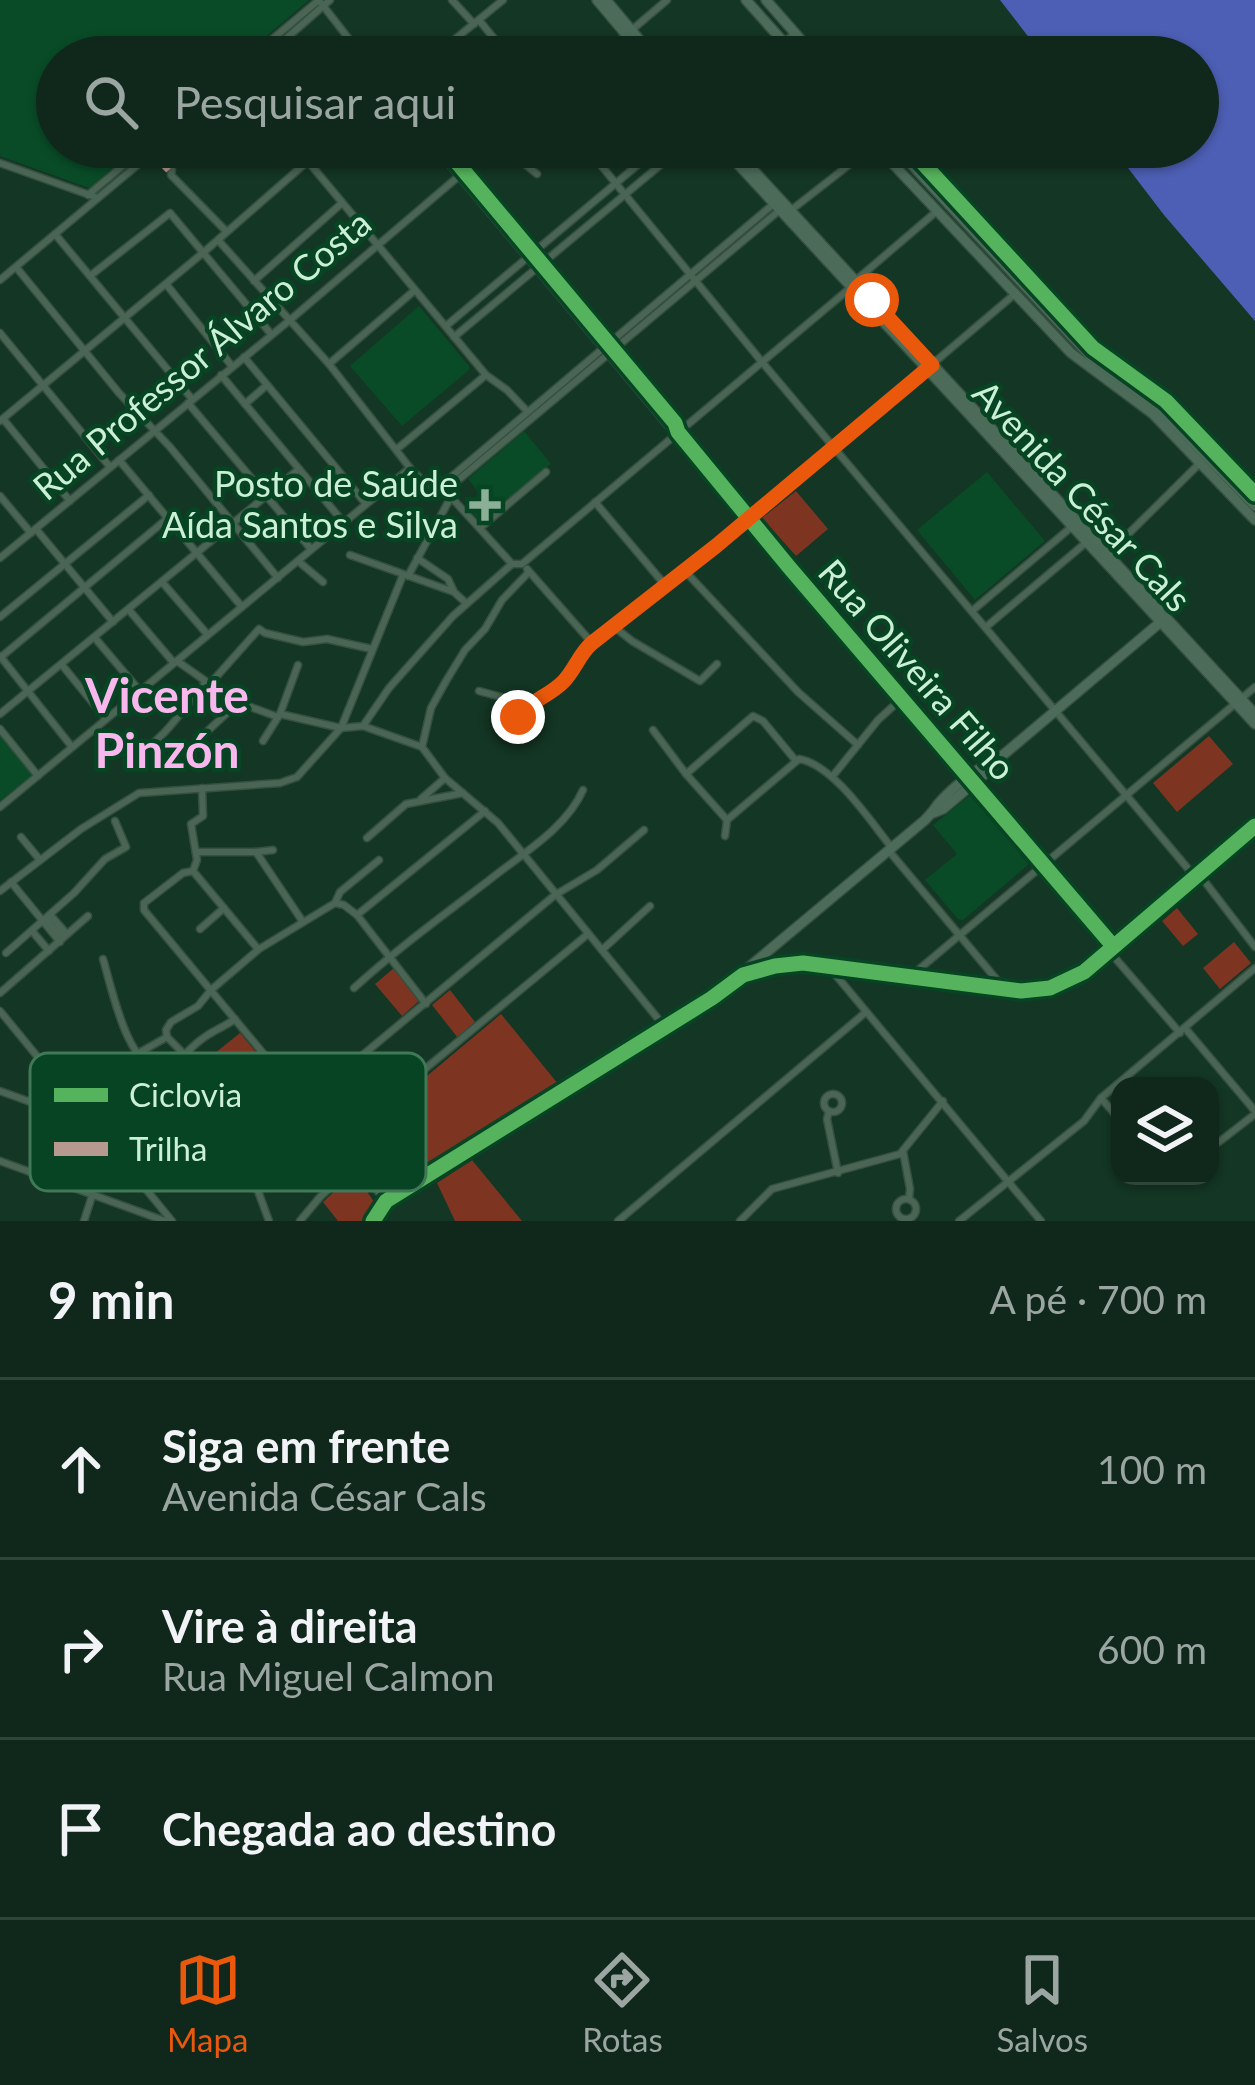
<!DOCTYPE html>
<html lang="pt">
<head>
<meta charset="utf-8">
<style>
	:root { --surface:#0f281b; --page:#183024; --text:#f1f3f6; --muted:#9ba6a3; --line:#2f443a; --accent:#ea580c }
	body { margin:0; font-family:Lato,sans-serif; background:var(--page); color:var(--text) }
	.controls { position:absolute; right:36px; bottom:36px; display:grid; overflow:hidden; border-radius:24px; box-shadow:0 3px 9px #0004 }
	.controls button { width:108px; height:108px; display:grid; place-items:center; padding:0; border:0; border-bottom:3px solid var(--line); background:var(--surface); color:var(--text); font:60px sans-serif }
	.stop { position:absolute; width:36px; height:36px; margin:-27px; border:9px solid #ea580c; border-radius:50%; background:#fff }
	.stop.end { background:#ea580c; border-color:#fff; box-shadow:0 3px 12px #0008 }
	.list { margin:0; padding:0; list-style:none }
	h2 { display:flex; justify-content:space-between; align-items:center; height:156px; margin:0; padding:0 48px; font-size:51px }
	h2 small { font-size:39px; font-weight:400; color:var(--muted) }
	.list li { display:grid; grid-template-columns:78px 1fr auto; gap:36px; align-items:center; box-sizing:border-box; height:180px; padding:0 48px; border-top:3px solid var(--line) }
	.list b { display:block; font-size:45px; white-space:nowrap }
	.list p { margin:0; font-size:39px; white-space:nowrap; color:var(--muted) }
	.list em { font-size:39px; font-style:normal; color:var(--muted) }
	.icon { flex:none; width:66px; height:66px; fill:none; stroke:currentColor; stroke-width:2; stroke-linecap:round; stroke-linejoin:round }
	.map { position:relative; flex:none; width:1255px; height:1221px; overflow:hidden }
	.search { position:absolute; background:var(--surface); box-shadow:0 3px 9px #0004; left:36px; right:36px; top:36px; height:132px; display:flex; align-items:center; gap:30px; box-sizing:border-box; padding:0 42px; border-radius:66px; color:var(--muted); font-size:45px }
	.sheet { height:696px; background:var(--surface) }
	nav { display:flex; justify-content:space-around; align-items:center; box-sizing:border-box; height:168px; border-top:3px solid var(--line); background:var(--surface); font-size:33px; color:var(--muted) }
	nav a { display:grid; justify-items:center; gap:6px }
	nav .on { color:var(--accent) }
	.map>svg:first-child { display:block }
</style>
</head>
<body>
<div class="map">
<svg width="1255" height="1221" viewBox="0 0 1255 1221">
	<rect width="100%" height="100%" fill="#143624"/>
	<!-- built -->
	<g fill="#094b27">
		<path d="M 0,0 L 309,0 L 242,57 L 57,57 L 57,147 L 137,147 L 89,188 L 0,156 Z"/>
		<path d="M 419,306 L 469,366 L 469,370 L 402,426 L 350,366 Z"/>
		<path d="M 524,431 L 551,464 L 483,521 L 479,521 L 468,506 L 481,495 L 468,479 Z"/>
		<path d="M 987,472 L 1045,541 L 975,600 L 917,530 Z"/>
		<path d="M 0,733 L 33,774 L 0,801 Z"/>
		<path d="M 969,796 L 973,796 L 1028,861 L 1028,865 L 963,920 L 958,919 L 925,880 L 957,854 L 933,825 Z"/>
	</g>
	<!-- green -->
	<g fill="#7d3421">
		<path d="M 796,491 L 828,529 L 796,556 L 762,518 Z"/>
		<path d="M 1209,736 L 1233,764 L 1177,812 L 1153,783 Z"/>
		<path d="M 1177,908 L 1198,934 L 1183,946 L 1162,921 Z"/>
		<path d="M 1234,942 L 1251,963 L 1220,989 L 1203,968 Z"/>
		<path d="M 394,968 L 419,1001 L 402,1016 L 375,984 Z"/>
		<path d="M 450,990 L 475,1022 L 458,1038 L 432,1005 Z"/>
		<path d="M 501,1014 L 559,1085 L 408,1179 L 389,1152 L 365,1167 L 348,1142 Z"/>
		<path d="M 240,1033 L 283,1085 L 242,1117 L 199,1066 Z"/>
		<path d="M 472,1160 L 522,1221 L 455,1221 L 437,1183 Z"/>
		<path d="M 354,1173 L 377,1206 L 368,1221 L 338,1221 L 323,1202 Z"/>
	</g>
	<!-- water -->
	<path fill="#4d5fb4" d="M 1000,0 L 1255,0 L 1255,321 L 1164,215 L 1112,147 L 1198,147 L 1198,57 L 1044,57 Z"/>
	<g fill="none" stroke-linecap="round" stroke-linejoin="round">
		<defs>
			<g id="minor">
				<path d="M 452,0 L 474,24"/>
				<path d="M 321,3 L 363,57"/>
				<path d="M 479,20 L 509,57"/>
				<path d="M 251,57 L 319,0"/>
				<path d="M 265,57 L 330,0"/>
				<path d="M 433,57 L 503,0"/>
				<path d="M 600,57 L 667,0"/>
				<path d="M 767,57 L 795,33"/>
				<path d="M 296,147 L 486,375 L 507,390 L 526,410"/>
				<path d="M 435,147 L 670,428 L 678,432"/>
				<path d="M 444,147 L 675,423 L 678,432 L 789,567 L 1113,946"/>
				<path d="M 504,147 L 537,174"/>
				<path d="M 586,147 L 762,362 L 1195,877"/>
				<path d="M 154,152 L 172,170 L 171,175 L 226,231"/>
				<path d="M 0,163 L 98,198"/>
				<path d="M 88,195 L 145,147"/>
				<path d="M 790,211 L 872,147"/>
				<path d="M 55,234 L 192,399"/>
				<path d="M 218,240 L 329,364 L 410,468 L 422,480 L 451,497 L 512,564"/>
				<path d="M 16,267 L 119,393 L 170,447 L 278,578"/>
				<path d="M 90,276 L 170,213 L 271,334"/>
				<path d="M 0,280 L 159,147"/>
				<path d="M 254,281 L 342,203"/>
				<path d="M 166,284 L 231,365"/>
				<path d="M 446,326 L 659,147"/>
				<path d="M 0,333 L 110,467"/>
				<path d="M 454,337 L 682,147"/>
				<path d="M 244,357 L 366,504"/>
				<path d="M 329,364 L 415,290"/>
				<path d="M 221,375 L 344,523"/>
				<path d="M 188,403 L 311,549"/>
				<path d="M 245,404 L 267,385"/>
				<path d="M 4,420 L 70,501"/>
				<path d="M 0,421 L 204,252 L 324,147"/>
				<path d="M 397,449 L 486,375"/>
				<path d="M 119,460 L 242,607"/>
				<path d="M 314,487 L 336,469"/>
				<path d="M 437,489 L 777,201"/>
				<path d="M 444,492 L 781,209"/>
				<path d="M 0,496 L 31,533"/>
				<path d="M 595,502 L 665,585"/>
				<path d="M 480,528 L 546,472"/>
				<path d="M 36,529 L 113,622"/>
				<path d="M 350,555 L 454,592"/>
				<path d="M 1106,556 L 1199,464"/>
				<path d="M 0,558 L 290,320 L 493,147"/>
				<path d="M 417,558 L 448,579 L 454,592 L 466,603"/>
				<path d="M 298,561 L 323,582"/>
				<path d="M 527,569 L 592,643"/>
				<path d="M 684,570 L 798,692 L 858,745"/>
				<path d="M 408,576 L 451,497"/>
				<path d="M 162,582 L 207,634"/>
				<path d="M 129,610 L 173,662"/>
				<path d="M 972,611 L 1075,524"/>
				<path d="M 0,617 L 149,495"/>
				<path d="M 613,626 L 632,641 L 700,681 L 717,664"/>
				<path d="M 986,627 L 1089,540"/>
				<path d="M 95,638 L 139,690"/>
				<path d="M 0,656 L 72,747"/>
				<path d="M 1,657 L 168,518"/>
				<path d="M 177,661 L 234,701 L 278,717"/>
				<path d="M 62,665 L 106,719"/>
				<path d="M 209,685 L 259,629 L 265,633 L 303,642 L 327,639 L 372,649"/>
				<path d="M 479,691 L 527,704"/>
				<path d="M 0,714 L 299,469"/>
				<path d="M 280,714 L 341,728 L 363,726 L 422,747 L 445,778 L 498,823 L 664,1026"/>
				<path d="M 363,726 L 389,688 L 453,616 L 512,564 L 522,564 L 849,289 L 855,281 L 937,211"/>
				<path d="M 0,729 L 38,776"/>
				<path d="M 508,729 L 528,704 L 552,692 L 570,676 L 584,650 L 750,519 L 1016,293"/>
				<path d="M 653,730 L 686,774 L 727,820"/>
				<path d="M 201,737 L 226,714 L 234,701"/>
				<path d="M 263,741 L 280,714 L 298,665"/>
				<path d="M 422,747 L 431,708 L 446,681 L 465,650 L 485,629 L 502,600 L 529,572"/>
				<path d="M 135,755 C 164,741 185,706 205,683"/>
				<path d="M 686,774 L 753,716 L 763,721 L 796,761"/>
				<path d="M 832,777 L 878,720 L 901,699"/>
				<path d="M 202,788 L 203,816 L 191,824 L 197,860 L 193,871 L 258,949"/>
				<path d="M 421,799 L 445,778"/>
				<path d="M 0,807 L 410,468"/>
				<path d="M 725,836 L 727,820 L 799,759 C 834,765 870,821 892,848"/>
				<path d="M 21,837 L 40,860"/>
				<path d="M 367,838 L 406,804 L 463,793"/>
				<path d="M 889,851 L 1002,986"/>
				<path d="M 196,852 L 256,852 L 303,922"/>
				<path d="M 256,852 L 273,850"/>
				<path d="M 193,871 L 183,873 L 144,903 L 144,910 L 386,1201"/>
				<path d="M 1199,874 L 1255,947"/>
				<path d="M 11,882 L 60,942"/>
				<path d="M 0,891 L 81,829 L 139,793 L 280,783 L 297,777 L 341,728 L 403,575"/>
				<path d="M 335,903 L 344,905 L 357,915 L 426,1004"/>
				<path d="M 335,903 L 340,892 L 379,860"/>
				<path d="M 357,915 L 485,811"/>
				<path d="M 52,917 L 66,933 L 62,937 L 48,922 Z"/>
				<path d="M 200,929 L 224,908"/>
				<path d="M 32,931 L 49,951"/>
				<path d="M 602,950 L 650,906"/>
				<path d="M 1109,951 L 1180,1033"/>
				<path d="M 6,953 L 74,893 L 105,859 L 126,847 L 115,821"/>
				<path d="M 103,959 C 111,984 128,1075 164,1067 C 179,1064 190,1047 202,1039 C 212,1031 224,1027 235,1019"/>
				<path d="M 829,967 L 1041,1221"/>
				<path d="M 911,976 L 1255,687"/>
				<path d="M 354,988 C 397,949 442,916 488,881 C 520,855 566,829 583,790"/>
				<path d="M 0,993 L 88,916"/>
				<path d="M 0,1011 L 172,1221"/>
				<path d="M 1185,1028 L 1255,1111"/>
				<path d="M 137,1054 L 167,1037"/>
				<path d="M 184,1054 L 167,1037 L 166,1030 L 171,1022 L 198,1006 L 211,990 L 259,949 L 335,903"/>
				<path d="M 173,1062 L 203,1091 L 203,1094 L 195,1103"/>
				<path d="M 0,1091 L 89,1123"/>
				<circle cx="833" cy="1103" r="9"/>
				<path d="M 1101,1098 L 1120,1120"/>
				<path d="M 118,1106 L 163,1067"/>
				<path d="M 829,1111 L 827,1119 L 838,1173"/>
				<path d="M 210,1137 L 258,1191 L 269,1221"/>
				<path d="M 338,1141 L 588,934"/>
				<path d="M 1219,1142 L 1255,1114"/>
				<path d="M 903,1151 L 910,1189 L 909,1199"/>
				<path d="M 0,1161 L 165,1221"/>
				<path d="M 234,1162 L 555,895 L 597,870 L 644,830"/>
				<path d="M 1168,1176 L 1169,1177"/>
				<path d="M 220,1181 L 238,1166"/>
				<path d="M 259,1190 L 332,1133"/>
				<circle cx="906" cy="1209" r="10"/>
				<path d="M 84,1221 L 92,1196"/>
				<path d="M 300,1221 L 320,1197 L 357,1164"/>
				<path d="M 618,1221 L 866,1012"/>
				<path d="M 740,1221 L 772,1189 L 900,1154 L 943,1101"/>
				<path d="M 959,1221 L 1084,1121 L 1101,1098 L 1255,968"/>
			</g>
			<g id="major">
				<path d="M 597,0 L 645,57"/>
				<path d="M 606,0 L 654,57"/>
				<path d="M 746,0 L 797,57"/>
				<path d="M 766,0 L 816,57"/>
				<path d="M 722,147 L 1255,724"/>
				<path d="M 732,147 L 1255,714"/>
				<path d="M 877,147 L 1071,353 L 1153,414 L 1255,520"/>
				<path d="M 895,147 L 1091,357 L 1158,407 L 1255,506"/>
				<path d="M 933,813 L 943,809 L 992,768 L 1003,755 L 1163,620"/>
				<path d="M 748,974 L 775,966 L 811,963 L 1021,991 L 1050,988 L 1084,972 L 1255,826"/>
				<path d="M 373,1221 L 386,1201 L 712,998 L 925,820 C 930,815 934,810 938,804 C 954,785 981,766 1003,755"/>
			</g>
		</defs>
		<!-- minor casing -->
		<use href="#minor" stroke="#354f40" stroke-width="9"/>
		<!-- major casing -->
		<use href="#major" stroke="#354f40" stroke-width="12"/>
		<!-- minor -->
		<use href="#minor" stroke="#4a6554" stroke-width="6"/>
		<!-- major -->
		<use href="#major" stroke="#4c6c59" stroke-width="9"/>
		<!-- quiet -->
		<path stroke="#b69a8f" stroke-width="12" stroke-dasharray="24 12" stroke-linecap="butt" d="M 154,151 L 172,170 L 171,175"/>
		<defs>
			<g id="cycleway">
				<path d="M 444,147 L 675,423 L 678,432 L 789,567 L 1113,946"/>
				<path d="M 908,147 L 1093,348 L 1166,401 L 1255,494"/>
				<path d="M 373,1221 L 386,1201 L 712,998 L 743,975 L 775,966 L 803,963 L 1021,991 L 1050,988 L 1084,972 L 1255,826"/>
			</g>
		</defs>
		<!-- cycleway casing -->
		<use href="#cycleway" stroke="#064423" stroke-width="22"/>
		<!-- cycleway -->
		<use href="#cycleway" stroke="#56b35d" stroke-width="15"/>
	</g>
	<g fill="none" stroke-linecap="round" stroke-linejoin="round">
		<!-- route -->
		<path stroke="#ea580c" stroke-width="15" d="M 518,717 C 530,701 549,696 563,682 C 575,670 579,654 592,643 L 716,546 L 932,365 L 872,300"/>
	</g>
	<!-- markers -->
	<path fill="#8baf97" stroke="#064423" stroke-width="4.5" d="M479 487h12v12h12v12h-12v12h-12v-12h-12v-12h12z"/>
	<g text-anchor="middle" stroke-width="9" stroke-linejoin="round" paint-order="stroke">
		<!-- street labels -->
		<g font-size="36" fill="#cbf0d5" stroke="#064423">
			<text transform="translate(202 355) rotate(-40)" y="13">Rua Professor Álvaro Costa</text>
			<text transform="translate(1082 496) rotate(47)" y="13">Avenida César Cals</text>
			<text transform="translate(917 670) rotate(49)" y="13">Rua Oliveira Filho</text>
		</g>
		<!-- poi labels -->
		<g font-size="36" fill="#cbf0d5" stroke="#064423" text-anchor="end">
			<text x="458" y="497">Posto de Saúde<tspan x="458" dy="41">Aída Santos e Silva</tspan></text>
		</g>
		<!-- district labels -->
		<g font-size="48" font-weight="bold" fill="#f9b8ed" stroke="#064423">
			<text x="167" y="713">Vicente<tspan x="167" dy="55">Pinzón</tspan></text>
		</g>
	</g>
	<!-- legend -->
	<rect x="30" y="1053" width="396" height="138" rx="18" fill="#064423" stroke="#417858" stroke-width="3"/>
	<rect x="54" y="1088" width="54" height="14" fill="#56b35d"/>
	<rect x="54" y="1142" width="54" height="14" fill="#b69a8f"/>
	<g font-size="33" fill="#cbf0d5">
		<text x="129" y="1107">Ciclovia</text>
		<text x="129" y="1161">Trilha</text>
	</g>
</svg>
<div class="controls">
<button><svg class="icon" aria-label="layers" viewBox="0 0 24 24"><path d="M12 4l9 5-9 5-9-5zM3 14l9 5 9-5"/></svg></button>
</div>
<div class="stop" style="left:872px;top:300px"></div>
<div class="stop end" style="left:518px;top:717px"></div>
<div class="search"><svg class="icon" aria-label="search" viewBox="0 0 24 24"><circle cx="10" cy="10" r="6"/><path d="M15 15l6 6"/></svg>Pesquisar aqui</div>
</div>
<section class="sheet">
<h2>9 min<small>A pé · 700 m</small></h2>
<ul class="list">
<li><svg class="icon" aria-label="ahead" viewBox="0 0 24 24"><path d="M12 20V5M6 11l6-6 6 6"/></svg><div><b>Siga em frente</b><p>Avenida César Cals</p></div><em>100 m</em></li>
<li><svg class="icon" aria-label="right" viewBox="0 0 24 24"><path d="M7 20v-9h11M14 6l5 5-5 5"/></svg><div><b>Vire à direita</b><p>Rua Miguel Calmon</p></div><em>600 m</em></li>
<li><svg class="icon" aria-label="arrive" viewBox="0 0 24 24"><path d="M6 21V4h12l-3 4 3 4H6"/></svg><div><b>Chegada ao destino</b></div></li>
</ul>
</section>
<nav>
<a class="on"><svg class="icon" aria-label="map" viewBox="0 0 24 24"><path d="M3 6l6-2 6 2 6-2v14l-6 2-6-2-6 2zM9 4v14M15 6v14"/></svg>Mapa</a>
<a><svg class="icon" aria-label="directions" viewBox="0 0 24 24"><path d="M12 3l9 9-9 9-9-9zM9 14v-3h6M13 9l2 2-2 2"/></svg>Rotas</a>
<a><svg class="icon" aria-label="saved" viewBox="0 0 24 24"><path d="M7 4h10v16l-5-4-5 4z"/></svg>Salvos</a>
</nav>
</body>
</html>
